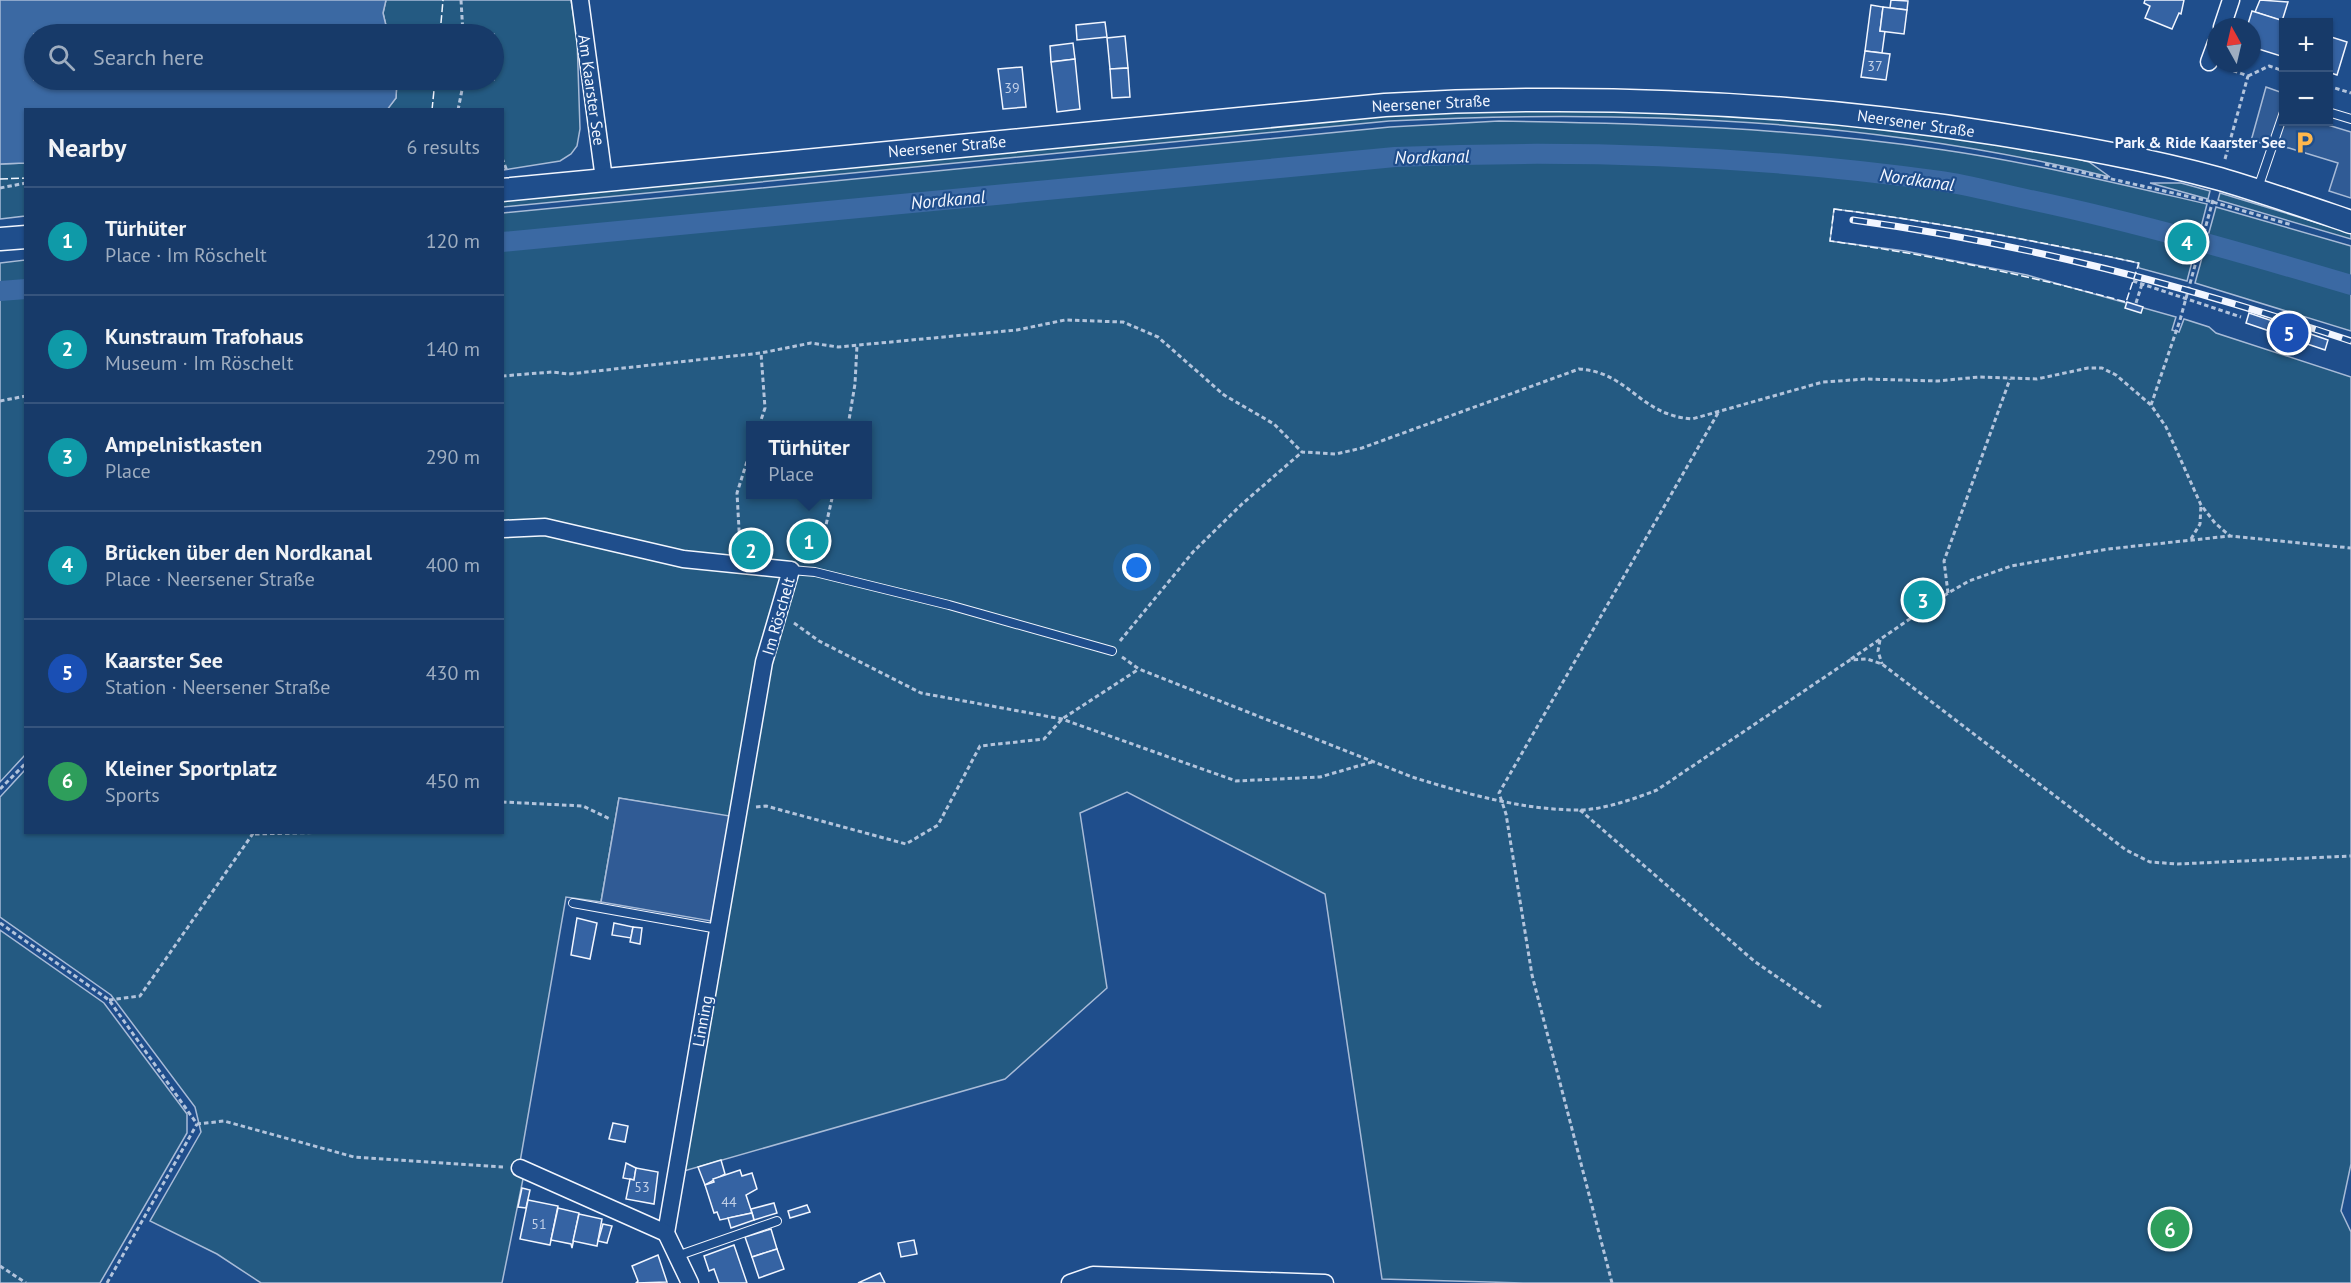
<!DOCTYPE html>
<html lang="en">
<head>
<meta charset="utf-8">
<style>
	:root { --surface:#173a69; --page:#20416f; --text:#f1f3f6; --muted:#9eadc0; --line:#36547d; --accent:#e69b98 }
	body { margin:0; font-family:"PT Sans",sans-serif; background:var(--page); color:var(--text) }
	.controls { position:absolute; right:18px; top:18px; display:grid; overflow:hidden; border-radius:0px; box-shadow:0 2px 4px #0004 }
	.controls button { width:54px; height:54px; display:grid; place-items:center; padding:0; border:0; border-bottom:2px solid var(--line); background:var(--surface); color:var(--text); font:30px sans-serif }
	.compass { position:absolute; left:2207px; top:18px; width:54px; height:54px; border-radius:50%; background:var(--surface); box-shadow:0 2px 4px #0004; rotate:352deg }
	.you { position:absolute; left:1137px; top:568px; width:21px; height:21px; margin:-15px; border:4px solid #fff; border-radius:50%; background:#1a73e8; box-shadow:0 0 0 9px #1a73e833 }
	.badge { display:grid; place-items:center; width:39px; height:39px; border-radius:50%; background:var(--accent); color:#fff; font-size:20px; font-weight:700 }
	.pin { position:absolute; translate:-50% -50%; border:3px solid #fff; box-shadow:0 2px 6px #0006 }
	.popup { position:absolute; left:746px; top:421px; width:126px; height:78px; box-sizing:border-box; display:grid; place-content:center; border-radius:0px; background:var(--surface); filter:drop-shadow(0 2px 4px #0005); font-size:20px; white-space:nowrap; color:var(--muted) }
	.popup b { font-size:22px; color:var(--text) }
	.popup::after { content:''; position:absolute; left:50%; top:100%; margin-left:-12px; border:12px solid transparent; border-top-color:var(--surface) }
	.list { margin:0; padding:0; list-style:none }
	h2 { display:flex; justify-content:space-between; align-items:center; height:78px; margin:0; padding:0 24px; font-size:26px }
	h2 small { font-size:20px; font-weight:400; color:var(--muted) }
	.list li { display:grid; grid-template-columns:39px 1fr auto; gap:18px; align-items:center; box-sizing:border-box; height:108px; padding:0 24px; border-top:2px solid var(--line) }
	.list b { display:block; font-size:22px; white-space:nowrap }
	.list p { margin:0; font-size:20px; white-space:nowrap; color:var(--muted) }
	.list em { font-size:20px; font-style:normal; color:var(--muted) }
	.icon { flex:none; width:33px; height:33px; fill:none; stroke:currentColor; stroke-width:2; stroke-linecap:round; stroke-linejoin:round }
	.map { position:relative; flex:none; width:2351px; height:1283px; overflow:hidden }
	.search { position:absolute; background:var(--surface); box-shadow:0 2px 4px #0004; left:24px; top:24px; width:480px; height:66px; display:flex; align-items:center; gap:15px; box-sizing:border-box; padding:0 21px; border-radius:33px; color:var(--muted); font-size:22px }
	.panel { position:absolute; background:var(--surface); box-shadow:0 2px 4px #0004; left:24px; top:108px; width:480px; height:726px; border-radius:0px }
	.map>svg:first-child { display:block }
</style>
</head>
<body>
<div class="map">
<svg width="2351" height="1283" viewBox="0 0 2351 1283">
	<rect width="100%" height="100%" fill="#1f4e8c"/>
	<!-- green -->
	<g fill="#245a82" stroke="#a8bbd7" stroke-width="1.5" fill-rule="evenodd">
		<path d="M 386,0 L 571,0 L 577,37 L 580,129 L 577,146 L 571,154 L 560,161 L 503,170 L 502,110 L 387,109 L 396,98 L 397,80 L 494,80 L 494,34 L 388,34 L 383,13 Z"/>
		<path d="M 1609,108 L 1783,118 L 1948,137 L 2044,150 L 2089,162 L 2110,177 C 1874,119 1631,109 1389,121 L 503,207 L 503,200 L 1388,114 Z"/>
		<path d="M 1499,121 C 1647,123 1796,128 1944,150 C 2033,163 2120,184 2207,204 L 2187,281 L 2139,268 L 2138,263 C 2037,241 1937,222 1834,209 L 1830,241 L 1905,251 L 2027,275 L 2176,317 L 2172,330 L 2179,332 L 2184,319 L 2209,327 L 2216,333 L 2351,377 L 2351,1164 L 2341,1211 L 2351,1232 L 2351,1283 L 1523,1283 L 1382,1279 L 1325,894 L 1127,792 L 1080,813 L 1107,988 L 1005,1079 L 684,1171 L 744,819 L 619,798 L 601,902 L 566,897 L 520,1162 L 524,1174 L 502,1283 L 261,1283 L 217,1254 L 150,1221 L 201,1132 L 195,1107 L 111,995 L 0,917 L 0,797 L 25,770 L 26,832 L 502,832 L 503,535 L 544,533 L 766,573 L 758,558 L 684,554 L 503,524 L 503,213 L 1390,127 ZM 750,426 L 868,426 L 868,494 L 750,494 Z"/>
		<path d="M 25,163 L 25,216 L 0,219 L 0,164 Z"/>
		<path d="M 2150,183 L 2181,183 L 2210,191 L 2208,199 Z"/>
		<path d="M 2220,193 L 2351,233 L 2351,239 L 2218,200 Z"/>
		<path d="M 2216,207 L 2351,246 L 2351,331 L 2195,283 Z"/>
		<path d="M 25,260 L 25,755 L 0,782 L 0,263 Z"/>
		<path d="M 0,930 L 104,1003 L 187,1114 L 187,1133 L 100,1283 L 0,1283 Z"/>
	</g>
	<!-- parking -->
	<g fill="#305b95" stroke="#a8bbd7" stroke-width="1.5">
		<path d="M 2266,87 L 2283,93 L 2284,122 L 2318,122 L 2351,132 L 2351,198 L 2329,191 L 2338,163 L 2289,148 L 2251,141 Z"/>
		<path d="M 619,798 L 730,816 L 711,921 L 601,902 Z"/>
	</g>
	<!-- water -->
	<path fill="#3b69a3" stroke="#a8bbd7" stroke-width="1.5" d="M 0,0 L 386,0 L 383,13 L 388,34 L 34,34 L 34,80 L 397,80 L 396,98 L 387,110 L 26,110 L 25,163 L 0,164 Z"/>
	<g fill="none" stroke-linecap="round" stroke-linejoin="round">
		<!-- canal -->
		<g stroke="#3b69a3" stroke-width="20">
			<path d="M 502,242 L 1395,157 C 1577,149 1759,156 1940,181 C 1969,185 1997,193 2026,199 C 2136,222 2243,253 2351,285"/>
			<path d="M 0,291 L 26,289"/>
		</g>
	</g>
	<!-- building -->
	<g fill="#3563a3" stroke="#f2f6ff" stroke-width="1.5">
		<path d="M 1891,0 L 1908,1 L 1907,10 L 1890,8 Z"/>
		<path d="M 2145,0 L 2184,0 L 2181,14 L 2179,13 L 2172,29 L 2145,18 L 2150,6 L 2144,3 Z"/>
		<path d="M 2260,0 L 2288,2 L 2282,21 L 2255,12 Z"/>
		<path d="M 1871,5 L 1883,7 L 1880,31 L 1885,31 L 1882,53 L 1865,51 Z"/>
		<path d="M 1883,7 L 1907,10 L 1904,34 L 1880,31 Z"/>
		<path d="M 2252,11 L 2287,22 L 2284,22 L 2284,57 L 2252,47 L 2252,27 L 2247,27 Z"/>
		<path d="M 1105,22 L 1107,37 L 1077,40 L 1076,25 Z"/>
		<path d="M 1125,36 L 1128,68 L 1110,69 L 1107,38 Z"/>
		<path d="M 2328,36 L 2347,42 L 2337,75 L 2328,72 Z"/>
		<path d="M 1073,43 L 1075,59 L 1051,62 L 1050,46 Z"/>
		<path d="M 1865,51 L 1890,54 L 1886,80 L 1861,77 Z"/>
		<path d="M 1075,59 L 1080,109 L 1057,112 L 1051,62 Z"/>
		<path d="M 1022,67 L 1026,107 L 1003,109 L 998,69 Z"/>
		<path d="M 1128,68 L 1130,97 L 1112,98 L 1110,69 Z"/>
		<path d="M 2127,302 L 2143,307 L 2141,313 L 2125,308 Z"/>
		<path d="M 2249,313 L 2328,340 L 2325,350 L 2246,323 Z"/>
		<path d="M 577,918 L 597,923 L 590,959 L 571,955 Z"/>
		<path d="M 614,923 L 633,927 L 631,938 L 612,935 Z"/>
		<path d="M 633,927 L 642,928 L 640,944 L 630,942 Z"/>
		<path d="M 613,1123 L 628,1126 L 625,1142 L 609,1139 Z"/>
		<path d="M 721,1160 L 725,1174 L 705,1185 L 698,1167 Z"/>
		<path d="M 626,1163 L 636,1168 L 634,1180 L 623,1178 Z"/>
		<path d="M 636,1168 L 658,1172 L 654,1204 L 626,1199 L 630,1179 L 634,1180 Z"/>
		<path d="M 740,1170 L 742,1176 L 752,1173 L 757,1189 L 746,1195 L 752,1213 L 720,1220 L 717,1212 L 714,1213 L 705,1185 L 714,1182 L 713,1179 Z"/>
		<path d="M 522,1188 L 530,1190 L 526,1208 L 518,1207 Z"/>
		<path d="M 528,1200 L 558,1206 L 550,1245 L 520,1239 Z"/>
		<path d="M 774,1203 L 777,1213 L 754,1220 L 751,1209 Z"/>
		<path d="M 807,1205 L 810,1212 L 790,1218 L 788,1211 Z"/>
		<path d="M 558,1208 L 579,1213 L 572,1248 L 571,1244 L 551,1240 Z"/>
		<path d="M 752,1213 L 754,1220 L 731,1228 L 728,1218 Z"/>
		<path d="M 579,1214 L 602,1219 L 597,1246 L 573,1241 Z"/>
		<path d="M 603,1224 L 612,1226 L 607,1243 L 598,1241 Z"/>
		<path d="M 771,1229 L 777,1249 L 752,1257 L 745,1237 Z"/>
		<path d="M 914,1240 L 917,1254 L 901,1257 L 898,1243 Z"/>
		<path d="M 734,1245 L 747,1283 L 719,1283 L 714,1269 L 709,1271 L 704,1256 Z"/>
		<path d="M 777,1249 L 784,1269 L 759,1278 L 752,1257 Z"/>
		<path d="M 658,1255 L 667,1282 L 636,1283 L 638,1281 L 632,1266 Z"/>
		<path d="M 880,1273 L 885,1283 L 858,1283 Z"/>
	</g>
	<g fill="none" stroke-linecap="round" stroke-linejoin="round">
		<defs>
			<g id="lane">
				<path d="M 2328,112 L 2351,119"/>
				<path d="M 2257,191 L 2284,112"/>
				<path d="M 791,570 L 815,572 L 949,605 L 1112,651"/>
				<path d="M 573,903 L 718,929"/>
				<path d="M 677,1256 L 777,1221"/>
			</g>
			<g id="street">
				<path d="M 580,0 L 604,179"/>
				<path d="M 2222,27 L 2231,0"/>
				<path d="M 2209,62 L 2216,43"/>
				<path d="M 502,529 L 545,527 L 683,559 L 791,570 L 764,662 L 666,1233 L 690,1283"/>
				<path d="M 520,1168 L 666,1233"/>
				<path d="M 1070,1283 L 1093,1275 L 1325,1283"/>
			</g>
			<g id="secondary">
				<path d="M 502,190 L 1385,105 C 1590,93 1794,102 1998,134 C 2072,146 2147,159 2220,179 C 2264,192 2307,207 2351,222"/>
				<path d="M 0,239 L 26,237"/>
			</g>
		</defs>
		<!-- lane casing -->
		<use href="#lane" stroke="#f2f6ff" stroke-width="10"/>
		<!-- street casing -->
		<use href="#street" stroke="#f2f6ff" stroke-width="19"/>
		<!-- secondary casing -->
		<use href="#secondary" stroke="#f2f6ff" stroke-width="25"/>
		<!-- path -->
		<g stroke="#b3c4dc" stroke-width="3" stroke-dasharray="4.5 3" stroke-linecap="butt">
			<path d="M 461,0 L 463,34"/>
			<path d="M 2248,76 L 2269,66 L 2284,71"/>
			<path d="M 2328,86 L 2351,93"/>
			<path d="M 458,110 L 464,80"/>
			<path d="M 502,158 L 507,171"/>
			<path d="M 2225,159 L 2248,76 L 2226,68"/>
			<path d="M 2045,164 L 2213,202 L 2292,225"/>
			<path d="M 0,188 L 26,183"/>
			<path d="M 2133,281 L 2241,317"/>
			<path d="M 2136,303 L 2142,284"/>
			<path d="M 502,376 L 552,372 L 569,374 L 761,353 L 811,343 L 838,347 L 1017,330 L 1065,320 L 1123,322 L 1158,337 L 1224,395 L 1274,424 L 1302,452 L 1336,454 L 1362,448 L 1579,369 C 1629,372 1639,415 1692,419 L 1823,382 L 1866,379 L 1938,381 L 1979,377 L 2037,379 L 2088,368 L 2102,368 L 2116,375 L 2151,405 L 2166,427 L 2201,505 L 2215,523 L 2230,536 L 2351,548"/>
			<path d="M 0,401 L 26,396"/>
			<path d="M 2151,405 L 2180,320 L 2213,200"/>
			<path d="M 759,426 L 765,408 L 761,353"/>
			<path d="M 848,426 L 855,384 L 857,345"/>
			<path d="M 2191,539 L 2200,524 L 2201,505"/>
			<path d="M 740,547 L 737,493 L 750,452"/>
			<path d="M 813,558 L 812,551 L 826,525 L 833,494"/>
			<path d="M 1948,593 L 1944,561 L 2010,379"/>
			<path d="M 794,623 L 819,641 L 921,693 L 1062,719 L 1236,781 L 1320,777 L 1372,762"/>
			<path d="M 1880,640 L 1878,651 L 1882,664"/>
			<path d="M 1120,641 L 1193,552 L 1242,504 L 1302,452"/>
			<path d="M 1122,657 L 1139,669 L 1412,777 C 1464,793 1522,810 1578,810 C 1603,810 1634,799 1657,790 L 1850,660 L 1867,659 L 1882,664 L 2126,850 L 2150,862 L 2178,864 L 2351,856"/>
			<path d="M 1851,659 L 1948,593 L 1969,581 L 2011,566 L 2108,549 L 2230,536"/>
			<path d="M 0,789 L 26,763"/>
			<path d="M 502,802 L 583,806 L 610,819"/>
			<path d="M 756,807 L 766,806 L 906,844 L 938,825 L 980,746 L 1044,739 L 1062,719 L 1139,669"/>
			<path d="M 1580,810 L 1754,961 L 1821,1007"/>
			<path d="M 255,834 L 334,832"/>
			<path d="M 0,923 L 109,1000 L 197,1124 L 224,1121 L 354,1157 L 503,1167"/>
			<path d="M 109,1000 L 140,996 L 254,832"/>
			<path d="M 0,1266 L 26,1283"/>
			<path d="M 107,1283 L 197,1124"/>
			<path d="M 1612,1283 L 1532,975 L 1506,814 L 1499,793 L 1718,413"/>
		</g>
		<!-- lane -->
		<use href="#lane" stroke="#1f4e8c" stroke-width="8"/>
		<!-- street -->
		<use href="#street" stroke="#1f4e8c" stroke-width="16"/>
		<!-- secondary -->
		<use href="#secondary" stroke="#1f4e8c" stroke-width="22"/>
		<defs>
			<path id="rail" d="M 1853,220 C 2028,244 2184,285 2351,341"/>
		</defs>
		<!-- rail casing -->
		<use href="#rail" stroke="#f2f6ff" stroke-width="7"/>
		<!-- rail -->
		<use href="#rail" stroke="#1f4e8c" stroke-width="4.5" stroke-dasharray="14" stroke-linecap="butt"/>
		<!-- fence -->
		<g stroke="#f2f6ff" stroke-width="1.5" stroke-dasharray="8 3" stroke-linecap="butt">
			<path d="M 440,34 L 443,0"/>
			<path d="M 432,110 L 435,80"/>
			<path d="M 0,179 L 26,178"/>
			<path d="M 1834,209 C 1937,222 2038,241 2139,263 L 2126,302 C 2028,275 1931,255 1830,241 Z"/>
		</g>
	</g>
	<!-- icons -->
	<defs>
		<symbol id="parking-bare" viewBox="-9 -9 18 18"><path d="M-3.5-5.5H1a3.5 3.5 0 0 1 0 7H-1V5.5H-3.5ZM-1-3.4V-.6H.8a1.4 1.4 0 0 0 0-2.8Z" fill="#ffb74d" stroke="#1f4e8c" stroke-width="2.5" paint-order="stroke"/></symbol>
	</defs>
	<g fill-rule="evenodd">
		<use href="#parking-bare" x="2288" y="126" width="33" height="33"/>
	</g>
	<g text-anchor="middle" stroke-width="4.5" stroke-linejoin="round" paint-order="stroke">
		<!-- number labels -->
		<g font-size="14" fill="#c3d1e8">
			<text x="1875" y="71">37</text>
			<text x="1012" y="93">39</text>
			<text x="642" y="1192">53</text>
			<text x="729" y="1207">44</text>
			<text x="539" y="1229">51</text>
		</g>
		<!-- street labels -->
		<g font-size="16" fill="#f2f6ff" stroke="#1f4e8c">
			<text transform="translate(592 90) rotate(82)" y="6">Am Kaarster See</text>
			<text transform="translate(1431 103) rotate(-3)" y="6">Neersener Straße</text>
			<text transform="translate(1916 123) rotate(8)" y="6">Neersener Straße</text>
			<text transform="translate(947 146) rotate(-5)" y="6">Neersener Straße</text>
			<text transform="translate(778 616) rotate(-74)" y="6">Im Röschelt</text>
			<text transform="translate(702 1021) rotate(-80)" y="6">Linning</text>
		</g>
		<!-- poi labels -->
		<g font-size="16" font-weight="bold" fill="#f2f6ff" stroke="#1f4e8c" text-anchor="end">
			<text x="2286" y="148">Park &amp; Ride Kaarster See</text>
		</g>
		<!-- water labels -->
		<g font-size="18" font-style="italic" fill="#f2f6ff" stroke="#1f4e8c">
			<text transform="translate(1432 157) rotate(-1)" y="6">Nordkanal</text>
			<text transform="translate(1917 180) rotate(8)" y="6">Nordkanal</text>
			<text transform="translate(948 200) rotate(-5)" y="6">Nordkanal</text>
		</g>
	</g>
</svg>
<div class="controls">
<button>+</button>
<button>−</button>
</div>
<svg class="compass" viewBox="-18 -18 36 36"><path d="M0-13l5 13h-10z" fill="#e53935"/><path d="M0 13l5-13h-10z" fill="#9eadc0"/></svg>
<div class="you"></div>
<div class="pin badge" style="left:809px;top:541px;background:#0f9aa8">1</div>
<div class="popup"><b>Türhüter</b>Place</div>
<div class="pin badge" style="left:751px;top:550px;background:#0f9aa8">2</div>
<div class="pin badge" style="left:1923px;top:600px;background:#0f9aa8">3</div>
<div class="pin badge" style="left:2187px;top:242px;background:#0f9aa8">4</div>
<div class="pin badge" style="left:2289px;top:333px;background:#1a4fb4">5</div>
<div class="pin badge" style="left:2170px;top:1229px;background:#2e9e5b">6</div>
<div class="search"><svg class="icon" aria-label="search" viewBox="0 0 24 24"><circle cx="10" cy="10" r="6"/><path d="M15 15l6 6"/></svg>Search here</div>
<section class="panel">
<h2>Nearby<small>6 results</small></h2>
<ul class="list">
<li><span class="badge" style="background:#0f9aa8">1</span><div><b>Türhüter</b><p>Place · Im Röschelt</p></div><em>120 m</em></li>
<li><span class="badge" style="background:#0f9aa8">2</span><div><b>Kunstraum Trafohaus</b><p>Museum · Im Röschelt</p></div><em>140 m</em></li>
<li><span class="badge" style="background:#0f9aa8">3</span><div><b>Ampelnistkasten</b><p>Place</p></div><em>290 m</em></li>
<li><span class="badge" style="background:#0f9aa8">4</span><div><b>Brücken über den Nordkanal</b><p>Place · Neersener Straße</p></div><em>400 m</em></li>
<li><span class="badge" style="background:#1a4fb4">5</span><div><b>Kaarster See</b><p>Station · Neersener Straße</p></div><em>430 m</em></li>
<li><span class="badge" style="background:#2e9e5b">6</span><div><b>Kleiner Sportplatz</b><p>Sports</p></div><em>450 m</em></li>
</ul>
</section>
</div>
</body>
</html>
